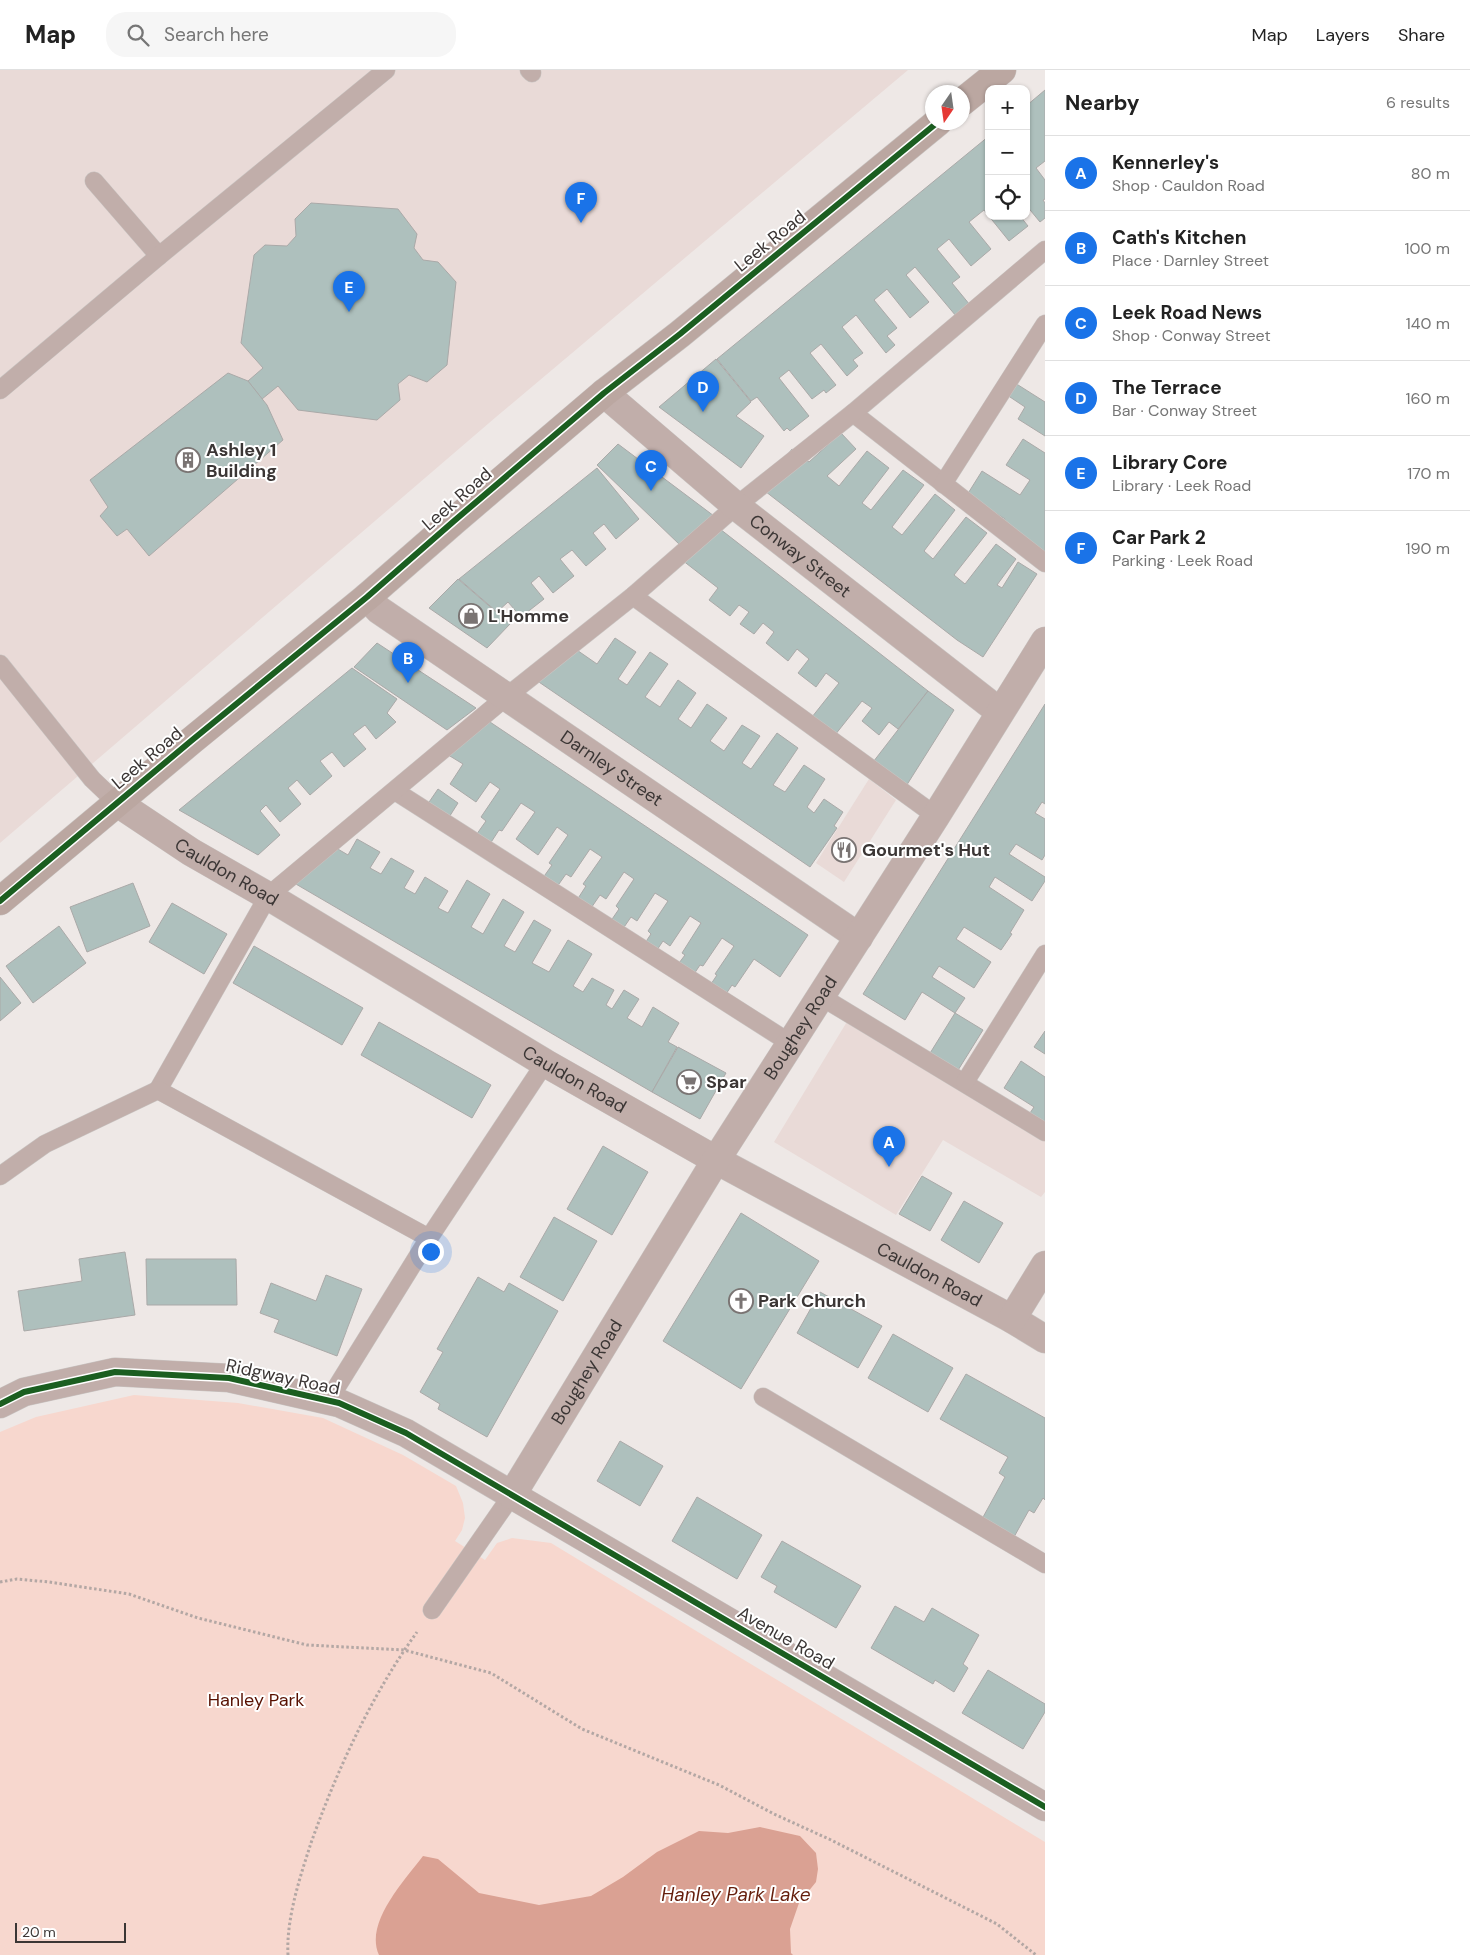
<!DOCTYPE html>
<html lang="en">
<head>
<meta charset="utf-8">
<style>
	:root { --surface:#fff; --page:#f6f6f6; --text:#222; --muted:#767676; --line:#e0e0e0; --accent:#1a73e8 }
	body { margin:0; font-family:"DM Sans",sans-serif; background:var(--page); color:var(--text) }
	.controls { position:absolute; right:15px; top:15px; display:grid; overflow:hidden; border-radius:10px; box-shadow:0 1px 4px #0004 }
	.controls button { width:45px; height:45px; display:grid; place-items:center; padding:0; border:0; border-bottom:1px solid var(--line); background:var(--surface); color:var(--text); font:25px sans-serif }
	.compass { position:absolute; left:925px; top:15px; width:45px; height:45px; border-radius:50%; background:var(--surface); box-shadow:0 1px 4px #0004; rotate:193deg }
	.scale { position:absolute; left:15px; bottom:12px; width:111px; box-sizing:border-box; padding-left:5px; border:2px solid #3b3635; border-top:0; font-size:14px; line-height:18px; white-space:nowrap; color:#3b3635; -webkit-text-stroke:4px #fff; paint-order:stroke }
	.you { position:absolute; left:430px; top:1181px; width:18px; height:18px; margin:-12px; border:4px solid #fff; border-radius:50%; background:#1a73e8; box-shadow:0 0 0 8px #1a73e833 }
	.badge { display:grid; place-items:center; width:32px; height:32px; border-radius:50%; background:var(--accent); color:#fff; font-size:16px; font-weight:700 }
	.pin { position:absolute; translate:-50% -41px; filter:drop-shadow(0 1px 2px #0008) }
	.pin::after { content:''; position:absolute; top:26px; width:18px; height:15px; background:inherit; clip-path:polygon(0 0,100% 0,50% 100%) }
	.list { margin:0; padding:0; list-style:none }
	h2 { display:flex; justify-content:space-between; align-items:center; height:65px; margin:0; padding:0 20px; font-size:21px }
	h2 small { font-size:16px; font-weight:400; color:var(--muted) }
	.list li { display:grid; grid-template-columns:32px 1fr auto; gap:15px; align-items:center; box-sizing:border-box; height:75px; padding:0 20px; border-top:1px solid var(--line) }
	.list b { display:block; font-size:19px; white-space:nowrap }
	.list p { margin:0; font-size:16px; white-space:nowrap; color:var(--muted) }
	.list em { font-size:16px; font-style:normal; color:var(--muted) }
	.icon { flex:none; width:28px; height:28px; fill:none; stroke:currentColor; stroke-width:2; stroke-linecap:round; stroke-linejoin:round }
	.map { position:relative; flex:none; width:1045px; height:1885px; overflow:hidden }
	header { display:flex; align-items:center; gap:30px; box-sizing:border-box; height:70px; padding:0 25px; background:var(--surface); border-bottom:1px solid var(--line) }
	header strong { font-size:24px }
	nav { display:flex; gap:28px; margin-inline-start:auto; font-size:18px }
	.search { width:350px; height:45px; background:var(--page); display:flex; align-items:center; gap:12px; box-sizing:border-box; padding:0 18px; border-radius:20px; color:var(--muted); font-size:19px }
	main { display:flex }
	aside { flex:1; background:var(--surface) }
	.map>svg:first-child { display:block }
</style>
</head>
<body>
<header>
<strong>Map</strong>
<div class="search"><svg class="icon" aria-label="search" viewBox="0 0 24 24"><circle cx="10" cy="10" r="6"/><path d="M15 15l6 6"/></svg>Search here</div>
<nav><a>Map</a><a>Layers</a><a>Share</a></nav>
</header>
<main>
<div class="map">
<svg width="1045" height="1885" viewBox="0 0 1045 1885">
	<rect width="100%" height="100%" fill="#eee8e6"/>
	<!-- built -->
	<g fill="#e9dad7">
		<path d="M 0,0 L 908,0 L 496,347 L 0,773 Z"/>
		<path d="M 869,709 L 896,730 L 844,812 L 816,793 Z"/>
		<path d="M 848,950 L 1045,1068 L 1045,1122 L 1041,1127 L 943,1070 L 896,1145 L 774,1072 Z"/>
	</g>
	<!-- green -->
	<path fill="#f7d7ce" d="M 134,1325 L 238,1333 L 323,1348 L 403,1385 L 456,1416 L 463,1433 L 465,1448 L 462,1460 L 455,1471 L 485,1490 L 497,1473 L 512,1468 L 551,1473 L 1045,1772 L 1045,1885 L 0,1885 L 0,1362 L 36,1347 Z"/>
	<!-- water -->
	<path fill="#daa193" d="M 760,1757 L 800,1766 L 816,1783 L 818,1799 L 816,1812 L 799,1833 L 790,1859 L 791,1883 L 793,1885 L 379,1885 C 364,1853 405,1810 423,1786 L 438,1789 L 479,1823 L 539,1835 L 591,1826 L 623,1807 L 657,1782 L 699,1761 L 728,1763 Z"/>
	<!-- building -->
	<g fill="#aec0bd" stroke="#aaa9a8">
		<path d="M 1045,20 L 1045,91 L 1036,98 L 1045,110 L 1045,129 L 1043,130 L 1045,133 L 1045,148 L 1040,152 L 1026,135 L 1026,36 Z"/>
		<path d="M 989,66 L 989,146 L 1020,146 L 1028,156 L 1009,171 L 984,140 L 969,152 L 991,179 L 971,196 L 949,169 L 937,179 L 960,207 L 952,213 L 970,235 L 956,246 L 915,197 L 906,205 L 929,232 L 910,248 L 887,219 L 874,230 L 897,258 L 887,266 L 895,275 L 886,283 L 856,245 L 842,257 L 863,283 L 853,290 L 858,296 L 847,306 L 821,274 L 810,283 L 836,315 L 826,323 L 824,320 L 812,329 L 789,300 L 779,308 L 809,346 L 790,361 L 787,358 L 784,361 L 757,327 L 751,331 L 717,289 Z"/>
		<path d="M 311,133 L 398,139 L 417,164 L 414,178 L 423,190 L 438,192 L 456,212 L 447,295 L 427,312 L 409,305 L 398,314 L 400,330 L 377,350 L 298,340 L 278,316 L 262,329 L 248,311 L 263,298 L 241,273 L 254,185 L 265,175 L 287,176 L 296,166 L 295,149 Z"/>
		<path d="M 716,289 L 751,332 L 736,346 L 764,366 L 741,398 L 659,337 Z"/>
		<path d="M 228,303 L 248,311 L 267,335 L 283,370 L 149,486 L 127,459 L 117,466 L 100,446 L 108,437 L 90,410 Z"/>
		<path d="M 1015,313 L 1045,332 L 1045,366 L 1018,349 L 1025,337 L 1007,325 Z"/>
		<path d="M 841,363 L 856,379 L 827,406 L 839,416 L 867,381 L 889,398 L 862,433 L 871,440 L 903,400 L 924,415 L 892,457 L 902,465 L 935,424 L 955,440 L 924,481 L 933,489 L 966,447 L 987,463 L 954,505 L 965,514 L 996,474 L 1016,489 L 997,515 L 1002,518 L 1018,492 L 1037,504 L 983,587 L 957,570 L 761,418 L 792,379 L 809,392 Z"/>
		<path d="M 1023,369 L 1045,383 L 1045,485 L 1000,457 L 1005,449 L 967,425 L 982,401 L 1020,425 L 1030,410 L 1006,395 Z"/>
		<path d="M 618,374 L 714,446 L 680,475 L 597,395 Z"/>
		<path d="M 597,398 L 639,449 L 616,469 L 604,454 L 593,463 L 606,479 L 586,496 L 572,480 L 560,489 L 574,506 L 553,523 L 539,506 L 531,513 L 544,529 L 521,547 L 508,532 L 497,542 L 459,509 Z"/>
		<path d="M 711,452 L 928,621 L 898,659 L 889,652 L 879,665 L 862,651 L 872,638 L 862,631 L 831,670 L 808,652 L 839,613 L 826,603 L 816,617 L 798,603 L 809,589 L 797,579 L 788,591 L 766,573 L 774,562 L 763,553 L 754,564 L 740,554 L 749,542 L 739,535 L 730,546 L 709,530 L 718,518 L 682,490 Z"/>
		<path d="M 458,509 L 510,554 L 487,578 L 429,538 Z"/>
		<path d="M 615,568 L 636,582 L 618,609 L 627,615 L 650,582 L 668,594 L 645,627 L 660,637 L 678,610 L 696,623 L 678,649 L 691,658 L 707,634 L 727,648 L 710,671 L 724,681 L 742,655 L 760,666 L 742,693 L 751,699 L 777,663 L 798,678 L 773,715 L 785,722 L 804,695 L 825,709 L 807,737 L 814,743 L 824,729 L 843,742 L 834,756 L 837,758 L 810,797 L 533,608 L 571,576 L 597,594 Z"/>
		<path d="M 377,573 L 476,638 L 447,660 L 354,597 Z"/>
		<path d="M 352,598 L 397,629 L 387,643 L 396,652 L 376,669 L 365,655 L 353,664 L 366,679 L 344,697 L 332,682 L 320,691 L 332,706 L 310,725 L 297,710 L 288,718 L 301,734 L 280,752 L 266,735 L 260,741 L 280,765 L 258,785 L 179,740 Z"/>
		<path d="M 928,621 L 954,640 L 903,721 L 870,696 Z"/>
		<path d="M 1045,634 L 1045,734 L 1042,732 L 1035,743 L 1045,749 L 1045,785 L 1042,790 L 1016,774 L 1009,784 L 1045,807 L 1045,811 L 1032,831 L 995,807 L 989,817 L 1024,840 L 1010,863 L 1012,864 L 1001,880 L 964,857 L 956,869 L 991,892 L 974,918 L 939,896 L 932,907 L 965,928 L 955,943 L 922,922 L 905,950 L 863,924 Z"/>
		<path d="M 484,648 L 808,865 L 780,907 L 754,889 L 735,917 L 732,915 L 724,927 L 709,917 L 717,905 L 715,904 L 734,876 L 722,868 L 703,896 L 700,895 L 692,907 L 676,897 L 685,885 L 682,883 L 701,853 L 690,846 L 670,876 L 663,871 L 655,883 L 643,876 L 651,864 L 648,861 L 668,831 L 655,823 L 637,851 L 631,847 L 620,863 L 608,855 L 619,839 L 616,836 L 634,809 L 624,802 L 606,829 L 600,825 L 589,841 L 575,833 L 586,816 L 583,814 L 602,787 L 590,779 L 571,807 L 566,804 L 554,821 L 540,812 L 552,795 L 549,793 L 568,765 L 557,757 L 538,785 L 516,769 L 535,742 L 521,733 L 502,761 L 499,760 L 488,777 L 474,768 L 486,751 L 481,747 L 500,719 L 490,712 L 476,732 L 450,714 L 463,694 L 445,683 Z"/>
		<path d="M 438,719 L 458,733 L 446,752 L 425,738 Z"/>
		<path d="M 357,769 L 380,782 L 370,798 L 381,804 L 391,788 L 414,801 L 404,818 L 415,824 L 425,807 L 448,821 L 438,838 L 448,843 L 467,810 L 490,824 L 471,857 L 483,864 L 503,829 L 524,842 L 504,876 L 515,882 L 534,850 L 551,860 L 532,893 L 549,902 L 568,870 L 592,884 L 573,916 L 583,922 L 592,908 L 614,920 L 606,935 L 612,939 L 624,920 L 639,929 L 627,948 L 642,957 L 653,937 L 679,953 L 668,972 L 677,977 L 652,1022 L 289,810 L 331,775 L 348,785 Z"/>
		<path d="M 133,813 L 150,856 L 87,882 L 70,837 Z"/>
		<path d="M 172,833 L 227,864 L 204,904 L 149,872 Z"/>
		<path d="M 59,856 L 86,893 L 33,933 L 6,896 Z"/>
		<path d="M 254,876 L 363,938 L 342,975 L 233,913 Z"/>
		<path d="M 0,907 L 21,933 L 0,951 Z"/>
		<path d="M 955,943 L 983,960 L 955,1005 L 927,988 Z"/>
		<path d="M 379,952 L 491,1015 L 472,1048 L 361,985 Z"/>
		<path d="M 1045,961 L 1045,984 L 1034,977 Z"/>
		<path d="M 678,977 L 726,1003 L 700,1049 L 652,1022 Z"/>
		<path d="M 1021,991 L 1045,1007 L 1045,1057 L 1028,1046 L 1034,1037 L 1004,1018 Z"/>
		<path d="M 603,1076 L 648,1102 L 612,1165 L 567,1139 Z"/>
		<path d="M 922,1106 L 952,1123 L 930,1161 L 899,1144 Z"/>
		<path d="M 964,1131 L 1003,1153 L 979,1193 L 941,1170 Z"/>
		<path d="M 741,1143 L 819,1191 L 741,1319 L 663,1271 Z"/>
		<path d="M 554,1147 L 597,1171 L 563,1231 L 520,1207 Z"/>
		<path d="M 125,1182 L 135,1245 L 24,1261 L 18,1221 L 82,1211 L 79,1189 Z"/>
		<path d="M 146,1189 L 236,1189 L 237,1235 L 147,1235 Z"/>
		<path d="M 326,1205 L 362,1219 L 337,1286 L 274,1262 L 279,1250 L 260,1243 L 271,1213 L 316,1231 Z"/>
		<path d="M 478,1207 L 504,1222 L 509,1213 L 558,1241 L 487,1367 L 438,1339 L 440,1334 L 420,1322 L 443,1282 L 437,1279 Z"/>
		<path d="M 820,1222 L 882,1256 L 858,1298 L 797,1263 Z"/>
		<path d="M 893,1264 L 953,1298 L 928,1342 L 868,1308 Z"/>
		<path d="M 966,1304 L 1045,1348 L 1045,1430 L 1043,1428 L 1034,1443 L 1029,1440 L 1014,1467 L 982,1449 L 1005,1407 L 999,1403 L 1008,1387 L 940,1349 Z"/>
		<path d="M 620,1371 L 663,1396 L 640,1436 L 597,1411 Z"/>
		<path d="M 697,1427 L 762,1465 L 737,1509 L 672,1471 Z"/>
		<path d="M 782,1471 L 861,1516 L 836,1558 L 774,1522 L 777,1516 L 761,1507 Z"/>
		<path d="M 895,1536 L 924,1552 L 932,1538 L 979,1565 L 963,1594 L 968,1598 L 954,1622 L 935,1610 L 933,1614 L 871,1578 Z"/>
		<path d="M 988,1600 L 1045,1634 L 1045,1642 L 1023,1679 L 962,1643 Z"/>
	</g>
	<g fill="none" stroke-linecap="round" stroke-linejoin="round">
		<defs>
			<g id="lane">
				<path d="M 529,0 L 532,3"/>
				<path d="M 94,111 L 159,186"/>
				<path d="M 0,320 L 159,186 L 386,0"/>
				<path d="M 853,343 L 1045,493"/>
				<path d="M 943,414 L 1045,254"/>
				<path d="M 633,526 L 936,746"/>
				<path d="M 0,594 L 92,709 L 116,732"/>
				<path d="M 395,721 L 790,973"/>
				<path d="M 820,926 L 1045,1062"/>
				<path d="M 965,1012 L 1045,884"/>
				<path d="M 158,1020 L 268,826 L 506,627 L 633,526 L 736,436 L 853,343 L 1045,180"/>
				<path d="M 0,1106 L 45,1074 L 158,1020 L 429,1168"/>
				<path d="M 763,1327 L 1045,1494"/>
				<path d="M 328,1331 L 429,1168 L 545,993"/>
				<path d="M 432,1540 L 512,1425"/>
			</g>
			<g id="street">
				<path id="s1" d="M 604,323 L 736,436 L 1000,642"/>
				<path id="s2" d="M 367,527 L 379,540 L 859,867"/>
				<path id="s3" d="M 116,732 L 191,782 L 268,826 L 545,993 L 716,1090 L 1012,1249 L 1045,1269"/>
				<path d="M 1012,1249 L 1045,1195"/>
				<path d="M 0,1334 L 24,1322 L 115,1302 L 229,1308 L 339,1333 L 406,1363 L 1045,1737"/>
				<path id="s4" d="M 512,1425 L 716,1090 L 936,746 L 1045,571"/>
			</g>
			<g id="highway">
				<path d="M 962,32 L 1002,0"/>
				<path d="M 0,831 L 191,671 L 367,527 L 454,451 L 604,323 L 680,264 L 938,52"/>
			</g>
		</defs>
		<!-- lane casing -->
		<use href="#lane" stroke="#c9c5c3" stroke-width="19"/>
		<!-- street casing -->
		<use href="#street" stroke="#c9c5c3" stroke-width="29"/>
		<!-- highway casing -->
		<use href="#highway" stroke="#c9c5c3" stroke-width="29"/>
		<!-- path -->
		<g stroke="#b3a7a4" stroke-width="3" stroke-dasharray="2.5 2.5" stroke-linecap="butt">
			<path d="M 0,1512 L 17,1509 L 49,1512 L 129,1524 L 198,1548 L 307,1575 L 404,1580 L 491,1603 L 582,1659 L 719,1715 L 774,1744 L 831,1770 L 997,1854 L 1036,1885"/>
			<path d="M 288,1885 C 286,1849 300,1807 311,1773 C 337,1700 371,1626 417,1562"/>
		</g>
		<!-- lane -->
		<use href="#lane" stroke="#c1aeaa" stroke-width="18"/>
		<!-- street -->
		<use href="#street" stroke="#c1aeaa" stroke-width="28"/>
		<!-- highway -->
		<use href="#highway" stroke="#bba7a1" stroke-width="28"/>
		<defs>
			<g id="cycleway">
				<path d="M 0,831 L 191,671 L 367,527 L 454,451 L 604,323 L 680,264 L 938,52"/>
				<path d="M 0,1334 L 24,1322 L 115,1302 L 229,1308 L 339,1333 L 406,1363 L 1045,1737"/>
			</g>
		</defs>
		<!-- cycleway casing -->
		<use href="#cycleway" stroke="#fff" stroke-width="9"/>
		<!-- cycleway -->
		<use href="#cycleway" stroke="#1b5e20" stroke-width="6"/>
	</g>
	<!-- icons -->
	<defs>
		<symbol id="building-ring" viewBox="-11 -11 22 22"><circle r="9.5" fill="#fff" stroke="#7a7473" stroke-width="1.5"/><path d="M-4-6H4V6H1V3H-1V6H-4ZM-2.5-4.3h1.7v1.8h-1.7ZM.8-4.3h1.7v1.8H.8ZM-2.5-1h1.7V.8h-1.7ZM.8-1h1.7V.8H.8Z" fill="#7a7473"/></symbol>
		<symbol id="shop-ring" viewBox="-11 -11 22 22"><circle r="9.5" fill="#fff" stroke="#7a7473" stroke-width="1.5"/><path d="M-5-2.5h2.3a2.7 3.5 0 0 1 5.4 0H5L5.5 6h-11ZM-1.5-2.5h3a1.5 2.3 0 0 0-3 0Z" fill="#7a7473"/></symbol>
		<symbol id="restaurant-ring" viewBox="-11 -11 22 22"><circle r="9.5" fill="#fff" stroke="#7a7473" stroke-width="1.5"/><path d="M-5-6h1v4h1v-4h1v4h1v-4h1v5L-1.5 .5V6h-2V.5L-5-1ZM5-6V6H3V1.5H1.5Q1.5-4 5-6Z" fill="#7a7473"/></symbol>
		<symbol id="supermarket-ring" viewBox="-11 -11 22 22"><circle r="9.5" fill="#fff" stroke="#7a7473" stroke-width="1.5"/><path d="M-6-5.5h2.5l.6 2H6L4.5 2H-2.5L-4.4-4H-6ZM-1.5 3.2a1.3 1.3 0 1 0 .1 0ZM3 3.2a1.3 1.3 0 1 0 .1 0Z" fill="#7a7473"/></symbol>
		<symbol id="church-ring" viewBox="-11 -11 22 22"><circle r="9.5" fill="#fff" stroke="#7a7473" stroke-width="1.5"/><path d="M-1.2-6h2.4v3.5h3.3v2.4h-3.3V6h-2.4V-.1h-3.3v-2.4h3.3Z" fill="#7a7473"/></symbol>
	</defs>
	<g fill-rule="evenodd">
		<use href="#building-ring" x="174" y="376" width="28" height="28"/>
		<use href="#shop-ring" x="457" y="532" width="28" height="28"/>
		<use href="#restaurant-ring" x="830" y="766" width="28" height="28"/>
		<use href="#supermarket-ring" x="675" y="998" width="28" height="28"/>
		<use href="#church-ring" x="727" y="1217" width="28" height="28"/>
	</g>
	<g text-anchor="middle" stroke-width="4" stroke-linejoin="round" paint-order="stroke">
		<!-- street labels -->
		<g font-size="18" fill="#3b3635" stroke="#fff">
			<text transform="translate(770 171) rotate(-39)" y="6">Leek Road</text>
			<text transform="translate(457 429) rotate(-41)" y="6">Leek Road</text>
			<text dy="6" stroke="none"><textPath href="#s1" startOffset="255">Conway Street</textPath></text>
			<text transform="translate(147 688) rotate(-40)" y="6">Leek Road</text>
			<text dy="6" stroke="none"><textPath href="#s2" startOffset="299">Darnley Street</textPath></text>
			<text dy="6" stroke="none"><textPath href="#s3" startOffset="131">Cauldon Road</textPath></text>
			<text dy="6" stroke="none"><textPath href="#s4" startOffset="549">Boughey Road</textPath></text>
			<text dy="6" stroke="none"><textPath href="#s3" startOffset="536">Cauldon Road</textPath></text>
			<text dy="6" stroke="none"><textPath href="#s3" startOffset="941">Cauldon Road</textPath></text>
			<text dy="6" stroke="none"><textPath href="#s4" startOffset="144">Boughey Road</textPath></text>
			<text transform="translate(283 1307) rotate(12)" y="6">Ridgway Road</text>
			<text transform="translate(786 1568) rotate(30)" y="6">Avenue Road</text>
		</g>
		<!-- poi labels -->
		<g font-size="18" font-weight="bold" fill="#3b3635" stroke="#fff" text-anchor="start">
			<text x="206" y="386">Ashley 1<tspan x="206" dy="21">Building</tspan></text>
			<text x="488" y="552">L'Homme</text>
			<text x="862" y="786">Gourmet's Hut</text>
			<text x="706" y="1018">Spar</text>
			<text x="758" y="1237">Park Church</text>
		</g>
		<!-- park labels -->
		<g font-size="18" fill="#581000" stroke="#fff">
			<text x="256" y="1636">Hanley Park</text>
		</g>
		<!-- water labels -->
		<g font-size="19" font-style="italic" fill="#651e0c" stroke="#fff">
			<text x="736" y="1831">Hanley Park Lake</text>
		</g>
	</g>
</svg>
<div class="controls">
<button>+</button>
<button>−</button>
<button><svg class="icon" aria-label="locate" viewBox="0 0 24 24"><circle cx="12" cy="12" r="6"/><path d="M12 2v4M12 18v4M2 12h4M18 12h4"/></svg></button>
</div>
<svg class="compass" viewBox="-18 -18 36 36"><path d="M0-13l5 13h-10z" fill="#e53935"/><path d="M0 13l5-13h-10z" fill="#767676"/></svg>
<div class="scale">20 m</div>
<div class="you"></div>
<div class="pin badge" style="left:889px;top:1097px">A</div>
<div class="pin badge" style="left:408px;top:613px">B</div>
<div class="pin badge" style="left:651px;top:421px">C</div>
<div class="pin badge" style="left:703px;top:342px">D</div>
<div class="pin badge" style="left:349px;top:242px">E</div>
<div class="pin badge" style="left:581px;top:153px">F</div>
</div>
<aside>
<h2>Nearby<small>6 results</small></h2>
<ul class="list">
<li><span class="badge">A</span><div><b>Kennerley's</b><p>Shop · Cauldon Road</p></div><em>80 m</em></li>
<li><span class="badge">B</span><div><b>Cath's Kitchen</b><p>Place · Darnley Street</p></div><em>100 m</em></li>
<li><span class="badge">C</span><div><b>Leek Road News</b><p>Shop · Conway Street</p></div><em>140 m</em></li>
<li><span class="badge">D</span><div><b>The Terrace</b><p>Bar · Conway Street</p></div><em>160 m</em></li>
<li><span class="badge">E</span><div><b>Library Core</b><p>Library · Leek Road</p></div><em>170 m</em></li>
<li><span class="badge">F</span><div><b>Car Park 2</b><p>Parking · Leek Road</p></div><em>190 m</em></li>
</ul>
</aside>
</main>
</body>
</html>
